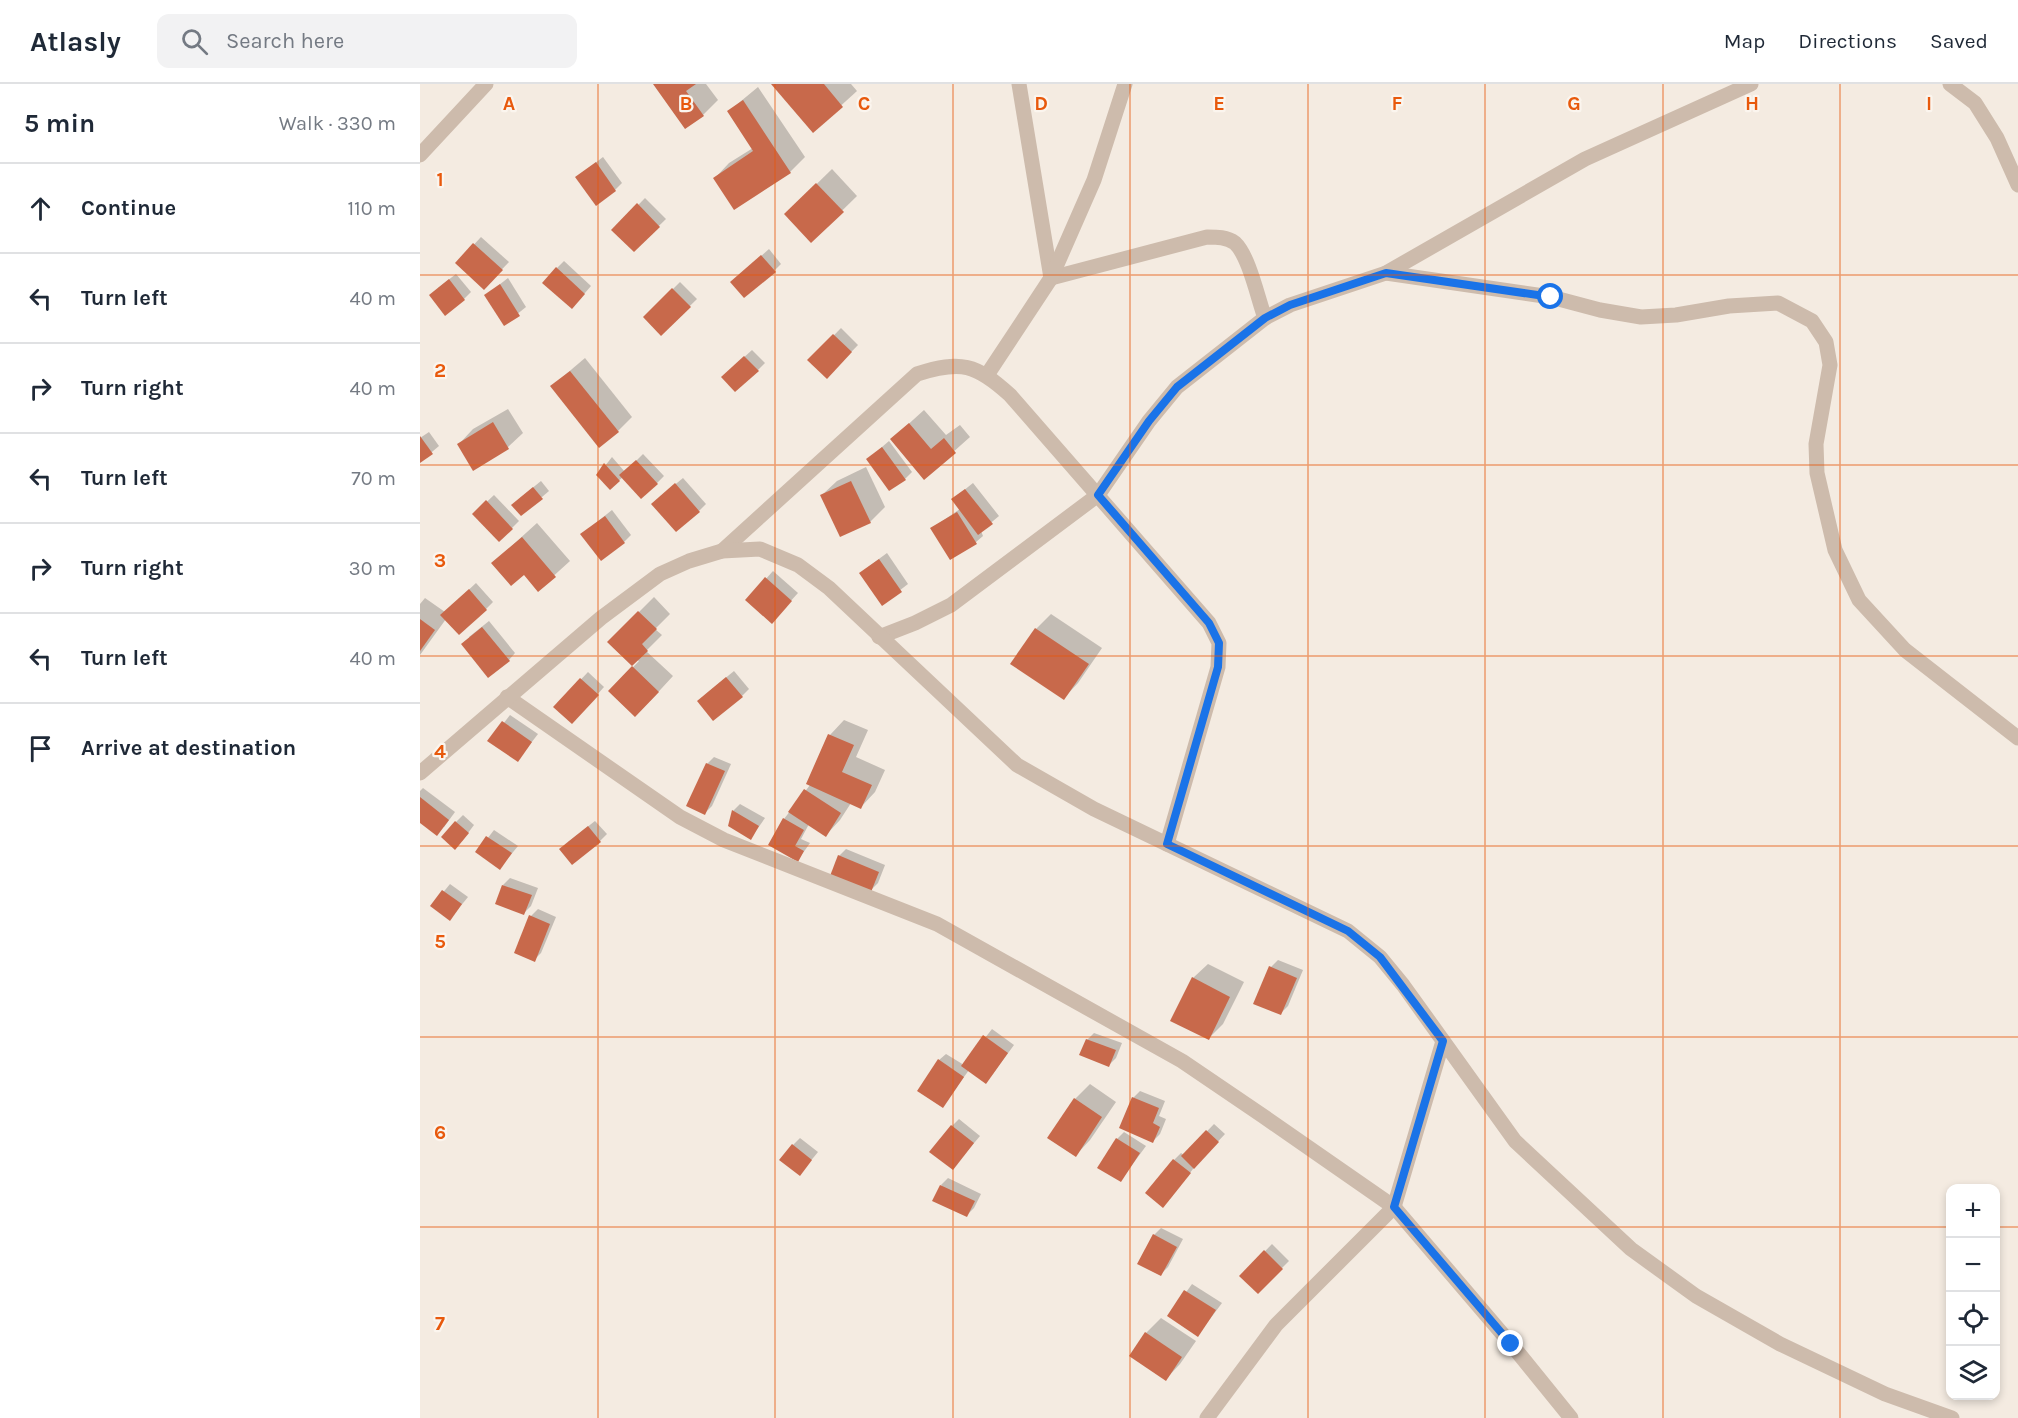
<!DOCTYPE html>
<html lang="en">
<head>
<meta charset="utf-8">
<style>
	:root { --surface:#fff; --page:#f2f2f3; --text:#1f2937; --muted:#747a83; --line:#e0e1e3 }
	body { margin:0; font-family:Karla,sans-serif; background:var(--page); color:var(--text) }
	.controls { position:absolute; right:18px; bottom:18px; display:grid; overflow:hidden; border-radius:12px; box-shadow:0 3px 9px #0003 }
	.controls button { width:54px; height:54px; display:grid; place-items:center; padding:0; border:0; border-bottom:2px solid var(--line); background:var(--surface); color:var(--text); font:30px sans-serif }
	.stop { position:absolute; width:18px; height:18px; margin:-14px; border:4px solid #1a73e8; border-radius:50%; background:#fff }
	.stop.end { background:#1a73e8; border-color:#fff; box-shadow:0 2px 6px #0008 }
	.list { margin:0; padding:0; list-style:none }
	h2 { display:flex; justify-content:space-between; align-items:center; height:78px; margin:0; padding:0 24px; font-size:26px }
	h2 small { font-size:20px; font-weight:400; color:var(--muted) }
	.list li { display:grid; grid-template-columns:39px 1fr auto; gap:18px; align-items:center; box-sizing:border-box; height:90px; padding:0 24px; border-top:2px solid var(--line) }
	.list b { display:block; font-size:22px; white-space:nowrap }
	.list em { font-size:20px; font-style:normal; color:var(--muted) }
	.icon { flex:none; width:33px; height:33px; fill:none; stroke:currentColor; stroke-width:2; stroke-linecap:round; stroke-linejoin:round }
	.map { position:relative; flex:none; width:1598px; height:1334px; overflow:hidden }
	header { display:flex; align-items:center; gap:36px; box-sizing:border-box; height:84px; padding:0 30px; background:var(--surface); border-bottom:2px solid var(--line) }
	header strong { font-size:28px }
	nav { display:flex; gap:33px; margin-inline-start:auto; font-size:21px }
	.search { width:420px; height:54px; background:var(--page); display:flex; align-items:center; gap:15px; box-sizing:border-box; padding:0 21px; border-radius:12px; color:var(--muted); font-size:22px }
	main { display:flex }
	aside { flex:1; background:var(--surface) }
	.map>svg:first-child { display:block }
</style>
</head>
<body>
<header>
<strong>Atlasly</strong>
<div class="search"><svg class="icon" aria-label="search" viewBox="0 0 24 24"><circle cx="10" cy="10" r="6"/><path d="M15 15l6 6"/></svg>Search here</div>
<nav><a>Map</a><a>Directions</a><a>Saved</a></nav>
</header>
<main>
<aside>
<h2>5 min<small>Walk · 330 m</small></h2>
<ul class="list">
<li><svg class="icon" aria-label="ahead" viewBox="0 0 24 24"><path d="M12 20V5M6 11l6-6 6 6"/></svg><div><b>Continue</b></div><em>110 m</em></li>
<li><svg class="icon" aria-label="left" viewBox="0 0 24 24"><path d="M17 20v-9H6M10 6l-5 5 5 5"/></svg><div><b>Turn left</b></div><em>40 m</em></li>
<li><svg class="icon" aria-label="right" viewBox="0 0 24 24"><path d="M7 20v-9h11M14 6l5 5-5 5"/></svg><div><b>Turn right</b></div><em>40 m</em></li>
<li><svg class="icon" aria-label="left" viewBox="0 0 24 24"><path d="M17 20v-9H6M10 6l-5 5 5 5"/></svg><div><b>Turn left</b></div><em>70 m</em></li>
<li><svg class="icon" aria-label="right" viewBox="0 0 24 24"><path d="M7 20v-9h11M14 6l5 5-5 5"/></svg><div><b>Turn right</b></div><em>30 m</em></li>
<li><svg class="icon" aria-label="left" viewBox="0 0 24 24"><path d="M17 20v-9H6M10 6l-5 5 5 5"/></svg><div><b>Turn left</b></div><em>40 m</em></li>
<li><svg class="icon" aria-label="arrive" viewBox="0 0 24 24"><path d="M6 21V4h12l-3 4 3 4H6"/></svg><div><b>Arrive at destination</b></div></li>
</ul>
</aside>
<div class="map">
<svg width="1598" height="1334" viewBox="0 0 1598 1334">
	<rect width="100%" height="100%" fill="#f4ebe1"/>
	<!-- shadow -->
	<g fill="#0003">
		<path d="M 235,0 L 286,0 L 298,16 L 283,31 Z"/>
		<path d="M 353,0 L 431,0 L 437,7 L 393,47 Z"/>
		<path d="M 338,3 L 385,73 L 370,88 L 295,94 L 309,79 L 333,64 L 309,27 Z"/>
		<path d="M 183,73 L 202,99 L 195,106 L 157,93 Z"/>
		<path d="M 412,85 L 437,112 L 391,157 L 366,130 Z"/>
		<path d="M 225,114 L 246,135 L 214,166 L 194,146 Z"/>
		<path d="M 61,153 L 89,178 L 64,204 L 37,179 Z"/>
		<path d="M 349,165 L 361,180 L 355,186 L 319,192 Z"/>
		<path d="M 144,177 L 171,202 L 158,217 L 137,184 Z"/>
		<path d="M 36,190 L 51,208 L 44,215 L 18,204 Z"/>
		<path d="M 88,194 L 106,223 L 85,240 L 66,211 Z"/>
		<path d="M 260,198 L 277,215 L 241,250 L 225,233 Z"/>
		<path d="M 421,244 L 438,261 L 407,293 L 390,276 Z"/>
		<path d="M 332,266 L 345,279 L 338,286 L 310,286 Z"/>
		<path d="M 165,274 L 212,333 L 198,347 L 132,302 Z"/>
		<path d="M 88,325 L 103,349 L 88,363 L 53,385 L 39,360 L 53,345 Z"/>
		<path d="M 504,326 L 526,351 L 540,341 L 550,353 L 504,394 L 472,355 Z"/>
		<path d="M 9,348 L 19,362 L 0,378 L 0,354 Z"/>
		<path d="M 469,357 L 492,388 L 485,395 L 448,375 Z"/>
		<path d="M 223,370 L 244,392 L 237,399 L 203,393 L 190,404 L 178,391 L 192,373 L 205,388 Z"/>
		<path d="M 446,383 L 465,423 L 450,438 L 402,411 L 417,397 Z"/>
		<path d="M 263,394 L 286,420 L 279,427 L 240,413 Z"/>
		<path d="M 121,397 L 129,407 L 122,413 L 100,414 Z"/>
		<path d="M 553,399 L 579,432 L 561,447 L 563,452 L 556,458 L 530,474 L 512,444 L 540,425 L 533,415 Z"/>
		<path d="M 74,411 L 99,437 L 80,456 L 54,430 Z"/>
		<path d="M 192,426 L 211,451 L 204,458 L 162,450 Z"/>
		<path d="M 117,439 L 150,477 L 118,506 L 104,489 L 73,479 Z"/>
		<path d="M 467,469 L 488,500 L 462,520 L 448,483 Z"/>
		<path d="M 353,487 L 378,509 L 358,531 L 327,516 Z"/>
		<path d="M 56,499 L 73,518 L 66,525 L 26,535 L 0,571 L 0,520 L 5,514 L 25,528 Z"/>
		<path d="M 234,513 L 250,530 L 235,545 L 242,551 L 226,567 L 253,592 L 230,617 L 190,607 L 219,577 L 189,558 Z"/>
		<path d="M 631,530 L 682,564 L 658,599 L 644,614 L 592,580 L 616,545 Z"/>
		<path d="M 69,537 L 95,569 L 89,576 L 49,553 Z"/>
		<path d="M 314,587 L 329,605 L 322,612 L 286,610 Z"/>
		<path d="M 168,588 L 184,603 L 159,631 L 135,623 Z"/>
		<path d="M 90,631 L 118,650 L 98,676 L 70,657 Z"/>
		<path d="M 424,636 L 448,646 L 436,673 L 465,686 L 455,708 L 441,723 L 431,719 L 420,736 L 406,751 L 389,740 L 381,755 L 390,759 L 378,776 L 364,735 L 390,701 L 410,651 Z"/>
		<path d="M 294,673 L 311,680 L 292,722 L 285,729 L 287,680 Z"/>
		<path d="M 3,704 L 35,728 L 24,743 L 0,737 L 0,707 Z"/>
		<path d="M 320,720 L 345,734 L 331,754 L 309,742 L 313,727 Z"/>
		<path d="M 43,731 L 54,741 L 42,757 L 36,738 Z"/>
		<path d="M 175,737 L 187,750 L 180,757 L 148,758 Z"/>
		<path d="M 74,746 L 98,762 L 80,784 L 57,768 Z"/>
		<path d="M 426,765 L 465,781 L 458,799 L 451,806 L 419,772 Z"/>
		<path d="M 90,794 L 118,804 L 111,822 L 104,829 L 83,801 Z"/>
		<path d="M 30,800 L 48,813 L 30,835 L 12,822 Z"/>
		<path d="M 118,825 L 136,833 L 121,869 L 114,876 L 111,832 Z"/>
		<path d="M 858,876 L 883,886 L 868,922 L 861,929 L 835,919 L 851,883 Z"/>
		<path d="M 788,880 L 824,898 L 803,940 L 788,955 L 773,894 Z"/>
		<path d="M 572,945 L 594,961 L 572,991 L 549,986 L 523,1022 L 519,976 L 526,970 L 544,981 Z"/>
		<path d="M 674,949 L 702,959 L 696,974 L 689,981 L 667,956 Z"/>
		<path d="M 670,1000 L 696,1018 L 670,1056 L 656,1071 L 655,1015 Z"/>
		<path d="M 720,1007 L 745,1017 L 739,1032 L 746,1035 L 740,1050 L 733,1057 L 713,1014 Z"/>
		<path d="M 539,1035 L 560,1052 L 533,1084 L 532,1042 Z"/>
		<path d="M 794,1040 L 805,1050 L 776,1081 L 750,1115 L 727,1109 L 754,1076 L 761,1069 L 764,1071 Z"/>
		<path d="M 704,1048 L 726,1062 L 701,1096 L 697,1055 Z"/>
		<path d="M 380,1054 L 398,1068 L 380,1090 L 373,1061 Z"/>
		<path d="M 528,1094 L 561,1110 L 554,1124 L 547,1131 L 521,1101 Z"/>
		<path d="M 741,1144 L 763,1155 L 748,1183 L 741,1190 L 734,1151 Z"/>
		<path d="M 852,1160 L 869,1177 L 838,1208 L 821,1192 Z"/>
		<path d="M 772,1200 L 802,1219 L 778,1251 L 749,1232 Z"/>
		<path d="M 741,1234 L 776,1257 L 760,1280 L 746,1295 L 711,1272 L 726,1249 Z"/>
	</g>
	<!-- building -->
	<g fill="#c8694b">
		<path d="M 233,0 L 276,0 L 266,7 L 284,32 L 265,45 Z"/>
		<path d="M 351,0 L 404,0 L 423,23 L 393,49 Z"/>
		<path d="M 323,16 L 371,89 L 314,126 L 293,94 L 333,67 L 307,27 Z"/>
		<path d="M 176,78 L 196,107 L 176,122 L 155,93 Z"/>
		<path d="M 396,99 L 424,128 L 391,159 L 364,130 Z"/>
		<path d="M 217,119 L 240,143 L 214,168 L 191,146 Z"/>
		<path d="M 53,159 L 83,186 L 64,206 L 35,179 Z"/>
		<path d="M 341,171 L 356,188 L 324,214 L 310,198 Z"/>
		<path d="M 136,183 L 165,210 L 152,225 L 122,199 Z"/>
		<path d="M 29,195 L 45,216 L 25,232 L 9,211 Z"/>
		<path d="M 80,200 L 100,232 L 84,242 L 64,211 Z"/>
		<path d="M 252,204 L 271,223 L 241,252 L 223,233 Z"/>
		<path d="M 413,250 L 432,268 L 407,295 L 387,276 Z"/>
		<path d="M 324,272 L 339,287 L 315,308 L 301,293 Z"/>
		<path d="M 150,287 L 199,348 L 179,364 L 130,302 Z"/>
		<path d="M 73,338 L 89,365 L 53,387 L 37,360 Z"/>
		<path d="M 489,339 L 511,365 L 524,354 L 536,369 L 504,396 L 470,355 Z"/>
		<path d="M 0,352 L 13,370 L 0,379 Z"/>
		<path d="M 462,363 L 486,396 L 469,407 L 446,375 Z"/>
		<path d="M 216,376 L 238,400 L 221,415 L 199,391 Z"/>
		<path d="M 184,379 L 200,397 L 190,406 L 176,391 Z"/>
		<path d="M 431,397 L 451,439 L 420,453 L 400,411 Z"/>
		<path d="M 255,399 L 280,428 L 256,448 L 231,420 Z"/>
		<path d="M 113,403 L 123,415 L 101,432 L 91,421 Z"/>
		<path d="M 545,405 L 573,440 L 558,451 L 531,415 Z"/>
		<path d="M 66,416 L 93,445 L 79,458 L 52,430 Z"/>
		<path d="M 537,428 L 557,460 L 530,476 L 510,444 Z"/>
		<path d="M 185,432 L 205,459 L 181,477 L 160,450 Z"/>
		<path d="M 102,453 L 136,493 L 118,508 L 104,491 L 91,502 L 71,479 Z"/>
		<path d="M 459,475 L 482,508 L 462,522 L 439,489 Z"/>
		<path d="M 345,493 L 372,517 L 352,540 L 325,516 Z"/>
		<path d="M 49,505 L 67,526 L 39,551 L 20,531 Z"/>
		<path d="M 218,527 L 237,545 L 222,560 L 228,567 L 212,582 L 239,608 L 215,633 L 188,607 L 212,582 L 187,558 Z"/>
		<path d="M 0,535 L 15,546 L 0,567 Z"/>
		<path d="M 62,543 L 90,577 L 68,594 L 41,560 Z"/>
		<path d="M 615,544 L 669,580 L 644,616 L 590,580 Z"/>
		<path d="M 306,593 L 323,613 L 293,637 L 277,617 Z"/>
		<path d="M 160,594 L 179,611 L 152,640 L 133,623 Z"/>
		<path d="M 82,637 L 112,658 L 98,678 L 67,657 Z"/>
		<path d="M 408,650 L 434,661 L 422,688 L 452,701 L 441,725 L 386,700 Z"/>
		<path d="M 286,679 L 305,687 L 285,731 L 266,722 Z"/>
		<path d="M 384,705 L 421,729 L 406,753 L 368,728 Z"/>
		<path d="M 0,713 L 29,736 L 17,752 L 0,739 Z"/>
		<path d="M 312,726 L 339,742 L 331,756 L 308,742 Z"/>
		<path d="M 363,734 L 384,746 L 375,762 L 384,767 L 378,778 L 348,761 Z"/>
		<path d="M 35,737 L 49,749 L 35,766 L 21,753 Z"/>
		<path d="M 168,742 L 181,758 L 152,781 L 139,765 Z"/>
		<path d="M 66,752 L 92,769 L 80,786 L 55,768 Z"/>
		<path d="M 418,771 L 459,788 L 451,808 L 410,792 Z"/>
		<path d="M 82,801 L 112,811 L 104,831 L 75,820 Z"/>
		<path d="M 22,806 L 42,820 L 30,837 L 10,822 Z"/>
		<path d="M 109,831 L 130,840 L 115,878 L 94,869 Z"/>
		<path d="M 849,882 L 877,894 L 861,931 L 833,920 Z"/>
		<path d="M 772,893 L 810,913 L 789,956 L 750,937 Z"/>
		<path d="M 563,951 L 588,969 L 566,1000 L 541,982 Z"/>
		<path d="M 666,955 L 696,966 L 689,983 L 659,971 Z"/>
		<path d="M 518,975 L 544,993 L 523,1024 L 497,1007 Z"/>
		<path d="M 712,1013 L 739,1024 L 733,1039 L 740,1043 L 733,1059 L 699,1044 Z"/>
		<path d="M 654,1014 L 682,1033 L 656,1073 L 627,1054 Z"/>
		<path d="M 531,1041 L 554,1059 L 533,1086 L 509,1068 Z"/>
		<path d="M 786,1046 L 799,1058 L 774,1085 L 761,1072 Z"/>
		<path d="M 696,1054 L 720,1069 L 701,1098 L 677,1084 Z"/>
		<path d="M 372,1060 L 392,1076 L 380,1092 L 359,1076 Z"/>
		<path d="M 753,1075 L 771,1089 L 743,1124 L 725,1109 Z"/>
		<path d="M 520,1101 L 555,1117 L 547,1133 L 512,1117 Z"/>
		<path d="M 733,1150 L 757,1163 L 741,1192 L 717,1180 Z"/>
		<path d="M 844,1166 L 863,1185 L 838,1210 L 819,1192 Z"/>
		<path d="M 764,1206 L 796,1226 L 778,1253 L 747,1232 Z"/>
		<path d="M 725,1248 L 762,1273 L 746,1297 L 709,1272 Z"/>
	</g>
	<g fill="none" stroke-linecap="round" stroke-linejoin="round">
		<!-- street -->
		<g stroke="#cdbbac" stroke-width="15">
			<path d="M 599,0 L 631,194 L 787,153 C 797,153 807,153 815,159 C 829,172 838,215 845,234"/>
			<path d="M 1530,0 L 1555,19 L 1577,54 L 1598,101"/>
			<path d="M 0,71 L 66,0"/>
			<path d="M 966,189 L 1131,213 L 1180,226 L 1221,233 L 1256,231 L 1309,222 L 1358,219 L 1392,237 L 1406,258 L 1410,281 L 1396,360 L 1397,389 L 1415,466 L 1439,516 L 1485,566 L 1598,654"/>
			<path d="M 567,291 L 631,194 L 674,96 L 705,0"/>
			<path d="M 302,467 L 497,290 C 541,276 556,280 590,311 L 789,539 L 799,559 L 798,583 L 747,760"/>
			<path d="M 459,553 L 495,539 L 531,521 L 678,411 L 729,337 L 757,303 L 845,234 L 870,221 L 966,189 L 1165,75 L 1331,0"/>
			<path d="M 87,613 L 260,733 L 304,756 L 517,840 L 762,977 L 843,1032 L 974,1123 L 1091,1260 L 1151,1334"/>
			<path d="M 0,689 L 181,534 L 240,490 L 269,477 L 302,467 L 340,465 L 378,481 L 409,504 L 597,681 L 674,725 L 928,847 L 960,873 L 983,901 L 1095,1057 L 1211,1165 L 1276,1212 L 1360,1260 L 1465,1310 L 1532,1334"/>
			<path d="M 787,1334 L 856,1241 L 974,1123 L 1023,957"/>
		</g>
	</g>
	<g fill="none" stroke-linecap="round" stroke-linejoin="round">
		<!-- route -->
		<path stroke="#1a73e8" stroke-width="8" d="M 1091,1260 L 974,1123 L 1023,957 L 960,873 L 928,847 L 747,760 L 798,583 L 799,559 L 789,539 L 678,411 L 729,337 L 757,303 L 845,234 L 870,221 L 966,189 L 1131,213"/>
	</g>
	<!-- grid -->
	<path fill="none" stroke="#e8590c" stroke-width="1.5" stroke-opacity="0.55" d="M 178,0 L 178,1334M 355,0 L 355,1334M 533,0 L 533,1334M 710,0 L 710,1334M 888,0 L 888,1334M 1065,0 L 1065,1334M 1243,0 L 1243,1334M 1420,0 L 1420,1334M 0,191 L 1598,191M 0,381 L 1598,381M 0,572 L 1598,572M 0,762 L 1598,762M 0,953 L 1598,953M 0,1143 L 1530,1143M 1576,1143 L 1598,1143"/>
	<g font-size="20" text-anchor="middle" font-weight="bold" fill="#e8590c" stroke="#fbf5ee" stroke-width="4.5" stroke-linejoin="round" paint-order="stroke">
		<text x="89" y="26">A</text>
		<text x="266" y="26">B</text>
		<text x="444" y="26">C</text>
		<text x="621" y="26">D</text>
		<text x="799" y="26">E</text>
		<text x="977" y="26">F</text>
		<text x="1154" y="26">G</text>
		<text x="1332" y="26">H</text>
		<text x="1509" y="26">I</text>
		<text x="20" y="102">1</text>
		<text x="20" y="293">2</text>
		<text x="20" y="483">3</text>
		<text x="20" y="674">4</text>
		<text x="20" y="864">5</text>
		<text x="20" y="1055">6</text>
		<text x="20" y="1246">7</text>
	</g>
</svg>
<div class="controls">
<button>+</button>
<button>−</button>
<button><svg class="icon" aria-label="locate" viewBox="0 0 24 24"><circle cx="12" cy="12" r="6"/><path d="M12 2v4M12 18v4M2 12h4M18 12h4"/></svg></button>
<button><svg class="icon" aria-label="layers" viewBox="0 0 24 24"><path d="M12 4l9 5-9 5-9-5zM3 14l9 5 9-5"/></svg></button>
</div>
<div class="stop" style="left:1131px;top:213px"></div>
<div class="stop end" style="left:1091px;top:1260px"></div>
</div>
</main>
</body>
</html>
